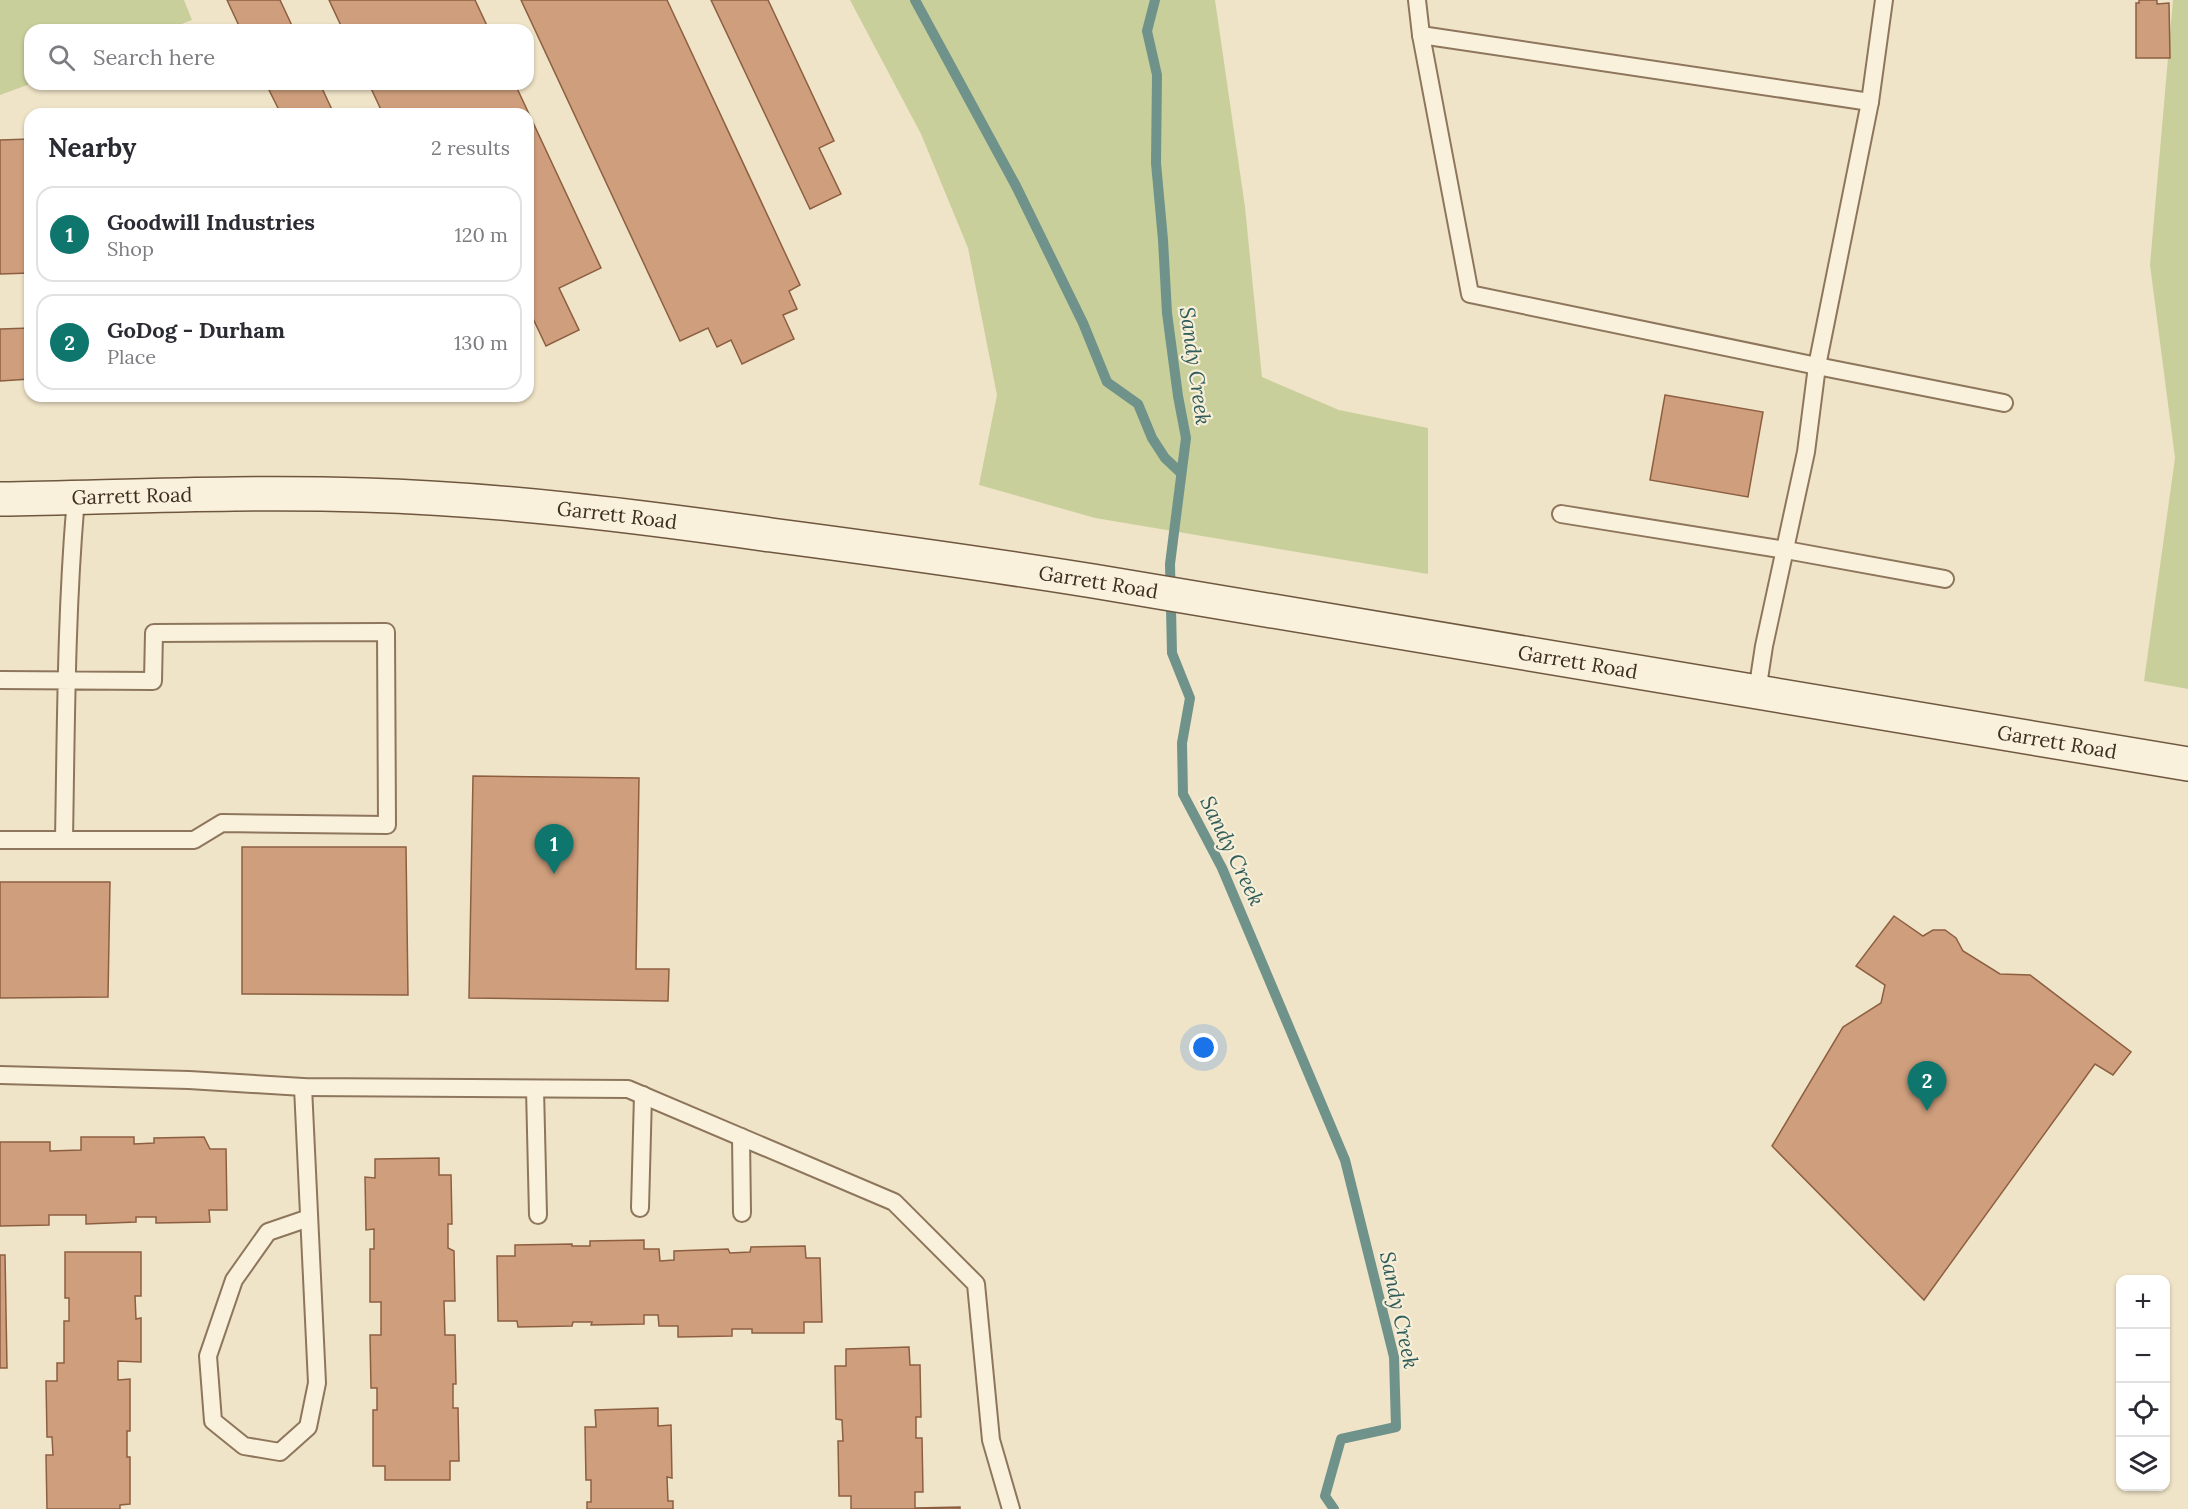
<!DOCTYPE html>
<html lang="en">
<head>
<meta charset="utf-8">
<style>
	:root { --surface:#fff; --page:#f2f2f3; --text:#2b2b33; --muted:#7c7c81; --line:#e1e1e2; --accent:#0f766e }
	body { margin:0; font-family:Lora,serif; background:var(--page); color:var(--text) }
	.controls { position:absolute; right:18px; bottom:18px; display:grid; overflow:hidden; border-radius:12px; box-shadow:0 2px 4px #0004 }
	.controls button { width:54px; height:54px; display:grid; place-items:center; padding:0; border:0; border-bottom:2px solid var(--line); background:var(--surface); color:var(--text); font:30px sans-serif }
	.you { position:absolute; left:1204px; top:1048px; width:21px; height:21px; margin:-15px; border:4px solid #fff; border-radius:50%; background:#1a73e8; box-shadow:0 0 0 9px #1a73e833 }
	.badge { display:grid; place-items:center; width:39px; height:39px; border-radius:50%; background:var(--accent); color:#fff; font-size:20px; font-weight:700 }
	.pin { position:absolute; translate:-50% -50px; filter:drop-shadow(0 2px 3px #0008) }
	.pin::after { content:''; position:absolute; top:32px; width:21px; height:18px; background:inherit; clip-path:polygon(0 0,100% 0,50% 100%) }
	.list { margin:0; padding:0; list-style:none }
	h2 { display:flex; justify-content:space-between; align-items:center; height:78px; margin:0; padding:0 24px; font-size:26px }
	h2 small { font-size:20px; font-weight:400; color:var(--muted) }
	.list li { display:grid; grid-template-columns:39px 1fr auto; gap:18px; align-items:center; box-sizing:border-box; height:96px; margin:0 12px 12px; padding:0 12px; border:2px solid var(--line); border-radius:18px }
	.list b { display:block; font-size:22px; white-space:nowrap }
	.list p { margin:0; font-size:20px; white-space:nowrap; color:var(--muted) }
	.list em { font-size:20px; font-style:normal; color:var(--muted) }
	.icon { flex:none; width:33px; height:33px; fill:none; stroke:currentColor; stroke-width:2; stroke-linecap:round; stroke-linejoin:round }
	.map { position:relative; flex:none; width:2188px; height:1509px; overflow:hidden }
	.search { position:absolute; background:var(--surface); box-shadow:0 2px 4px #0004; left:24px; top:24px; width:510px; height:66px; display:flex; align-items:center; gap:15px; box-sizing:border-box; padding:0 21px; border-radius:18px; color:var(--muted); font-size:22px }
	.panel { position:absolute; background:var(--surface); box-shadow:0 2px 4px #0004; left:24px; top:108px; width:510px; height:294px; border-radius:18px }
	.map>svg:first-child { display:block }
</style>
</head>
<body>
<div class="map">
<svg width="2188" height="1509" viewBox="0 0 2188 1509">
	<rect width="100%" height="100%" fill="#f0e4c8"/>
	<!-- green -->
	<g fill="#c9cf9b">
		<path d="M 0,0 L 184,0 L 192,20 L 166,30 L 30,30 L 30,84 L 0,95 Z"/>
		<path d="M 850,0 L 1215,0 L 1245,207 L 1262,377 L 1339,410 L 1428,428 L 1428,574 L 1095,518 L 979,485 L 997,395 L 968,248 L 921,134 Z"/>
		<path d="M 2173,0 L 2188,0 L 2188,689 L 2144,681 L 2175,458 L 2150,265 Z"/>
	</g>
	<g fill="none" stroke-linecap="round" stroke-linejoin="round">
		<!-- stream -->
		<g stroke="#6f938a" stroke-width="10">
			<path d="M 915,0 L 1016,186 L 1083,323 L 1107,382 L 1138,404 L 1152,438 L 1165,458 L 1181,473"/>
			<path d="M 1155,0 L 1147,31 L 1157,75 L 1156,163 L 1163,240 L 1167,313 L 1178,396 L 1186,438 L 1170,564 L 1172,653 L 1190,698 L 1182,743 L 1183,794 L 1222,868 L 1345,1160 L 1394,1357 L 1396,1427 L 1341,1439 L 1325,1496 L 1334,1509"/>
		</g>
	</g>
	<!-- building -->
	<g fill="#cf9f7d" stroke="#8d5f41" stroke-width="1.5">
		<path d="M 227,0 L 280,0 L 294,30 L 241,30 Z"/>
		<path d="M 329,0 L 475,0 L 489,30 L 343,30 Z"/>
		<path d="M 521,0 L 667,0 L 800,285 L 789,291 L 797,309 L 783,315 L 794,339 L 742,364 L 731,340 L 717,347 L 708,328 L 680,341 Z"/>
		<path d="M 711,0 L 768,0 L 834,141 L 819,148 L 841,194 L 810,209 Z"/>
		<path d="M 2139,0 L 2157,0 L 2157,4 L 2169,3 L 2170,58 L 2136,58 L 2136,3 L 2139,3 Z"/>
		<path d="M 266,84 L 320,84 L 334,114 L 281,114 Z"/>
		<path d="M 369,84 L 515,84 L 601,268 L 559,288 L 579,330 L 546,346 L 528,308 L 528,114 L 383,114 Z"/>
		<path d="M 30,139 L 30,273 L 0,274 L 0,140 Z"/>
		<path d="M 30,328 L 30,379 L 0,381 L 0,329 Z"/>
		<path d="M 1665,395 L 1763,412 L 1748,497 L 1650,480 Z"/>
		<path d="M 473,776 L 639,778 L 636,969 L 669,969 L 668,1001 L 469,998 Z"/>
		<path d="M 242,847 L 406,847 L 408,995 L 242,994 Z"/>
		<path d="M 0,882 L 110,882 L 108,997 L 0,998 Z"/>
		<path d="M 1894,916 L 1923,936 L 1933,930 L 1945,930 L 1956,938 L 1963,951 L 2000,974 L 2030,975 L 2131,1052 L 2113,1075 L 2095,1064 L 1924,1300 L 1772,1146 L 1843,1027 L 1881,1003 L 1885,985 L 1856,966 Z"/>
		<path d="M 81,1137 L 134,1137 L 134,1144 L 154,1143 L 154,1138 L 204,1137 L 210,1149 L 226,1149 L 227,1210 L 209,1210 L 210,1222 L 156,1223 L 156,1217 L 136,1217 L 136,1222 L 86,1224 L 86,1215 L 49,1215 L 49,1225 L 0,1226 L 0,1142 L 50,1142 L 50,1151 L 81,1150 Z"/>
		<path d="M 439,1158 L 439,1175 L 451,1175 L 452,1224 L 448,1224 L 448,1248 L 454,1251 L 455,1301 L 444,1301 L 445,1335 L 455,1335 L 456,1384 L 453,1384 L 453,1408 L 458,1408 L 459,1461 L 450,1461 L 450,1480 L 385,1480 L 385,1466 L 373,1466 L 373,1410 L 377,1410 L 377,1388 L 371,1388 L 370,1335 L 381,1335 L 381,1302 L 370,1302 L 370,1249 L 374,1249 L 374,1229 L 366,1230 L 365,1177 L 375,1178 L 375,1159 Z"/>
		<path d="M 644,1240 L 644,1249 L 659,1249 L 660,1261 L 674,1260 L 674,1251 L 728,1249 L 730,1253 L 750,1252 L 751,1247 L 805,1246 L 806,1258 L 820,1258 L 822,1322 L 804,1322 L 804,1333 L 752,1333 L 752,1329 L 732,1329 L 732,1336 L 678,1337 L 678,1326 L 659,1326 L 658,1315 L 644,1315 L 644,1324 L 591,1325 L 592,1322 L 573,1322 L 572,1326 L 518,1327 L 517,1321 L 498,1321 L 497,1256 L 515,1256 L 515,1245 L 572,1244 L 572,1246 L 590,1246 L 590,1241 Z"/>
		<path d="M 65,1252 L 141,1252 L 141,1296 L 135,1296 L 136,1319 L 141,1318 L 141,1362 L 118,1361 L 118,1380 L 130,1379 L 130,1431 L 127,1431 L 127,1457 L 130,1457 L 130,1504 L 120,1505 L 120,1509 L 47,1509 L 46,1455 L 53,1455 L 52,1437 L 47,1437 L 46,1381 L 57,1381 L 57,1363 L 64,1363 L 64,1321 L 69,1321 L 69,1298 L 65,1298 Z"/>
		<path d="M 0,1255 L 5,1255 L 7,1368 L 0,1368 Z"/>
		<path d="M 909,1347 L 910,1365 L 920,1365 L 921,1417 L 916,1417 L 916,1438 L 922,1438 L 923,1492 L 915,1492 L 915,1508 L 960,1507 L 960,1509 L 851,1509 L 851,1496 L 839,1496 L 838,1441 L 843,1441 L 842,1420 L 836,1419 L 835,1366 L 846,1366 L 846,1349 Z"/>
		<path d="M 658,1408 L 658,1426 L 671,1425 L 672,1478 L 667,1477 L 668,1501 L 673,1501 L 673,1509 L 587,1509 L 587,1502 L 591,1502 L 591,1480 L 586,1480 L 585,1427 L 596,1427 L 595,1410 Z"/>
	</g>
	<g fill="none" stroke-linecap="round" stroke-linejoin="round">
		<defs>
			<g id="lane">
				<path d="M 1417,0 L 1421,35 L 1870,102"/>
				<path d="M 1421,35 L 1470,294 L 1817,366 L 2004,403"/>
				<path d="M 1561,514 L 1786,550 L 1945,579"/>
				<path d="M 0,680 L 153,681 L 154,633 L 386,632 L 387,825 L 222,823 L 194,840 L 64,840 C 66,726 66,611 76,498"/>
				<path d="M 1757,692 L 1764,646 L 1806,452 L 1817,366 L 1870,102 L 1884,0"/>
				<path d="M 0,840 L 64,840"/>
				<path d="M 0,1075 L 189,1080 L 303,1087 L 628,1089 L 894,1202 L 976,1284 L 991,1440 L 1011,1509"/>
				<path d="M 303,1087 L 317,1383 L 308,1427 L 280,1452 L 244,1446 L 213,1421 L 208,1356 L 234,1280 L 268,1232 L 309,1218"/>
				<path d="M 535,1089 L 538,1215"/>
				<path d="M 741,1137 L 742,1213"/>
				<path d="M 640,1208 L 643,1095"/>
			</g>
			<g id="secondary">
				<path id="s1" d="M 0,499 C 121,497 243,491 364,495 C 500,499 636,516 771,535 C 878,549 986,564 1093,581 L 2188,764"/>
			</g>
		</defs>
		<!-- lane casing -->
		<use href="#lane" stroke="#8d765c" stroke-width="20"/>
		<!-- secondary casing -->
		<use href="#secondary" stroke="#6f573f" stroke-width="36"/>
		<!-- lane -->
		<use href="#lane" stroke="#faf1dc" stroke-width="16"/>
		<!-- secondary -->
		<use href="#secondary" stroke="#faf1dc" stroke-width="33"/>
	</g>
	<g text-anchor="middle" stroke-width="4.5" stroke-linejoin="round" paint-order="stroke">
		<!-- street labels -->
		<g font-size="20" fill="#3d2e20" stroke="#f7eed8">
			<text dy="7" stroke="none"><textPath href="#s1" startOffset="132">Garrett Road</textPath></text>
			<text dy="7" stroke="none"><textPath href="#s1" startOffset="618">Garrett Road</textPath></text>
			<text dy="7" stroke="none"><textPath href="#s1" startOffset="1104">Garrett Road</textPath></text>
			<text dy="7" stroke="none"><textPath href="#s1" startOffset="1590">Garrett Road</textPath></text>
			<text dy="7" stroke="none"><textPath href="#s1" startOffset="2076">Garrett Road</textPath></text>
		</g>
		<!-- water labels -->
		<g font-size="21" font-style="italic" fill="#2f5d5a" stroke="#f7eed8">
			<text transform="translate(1195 366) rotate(82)" y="7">Sandy Creek</text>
			<text transform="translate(1232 851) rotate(64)" y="7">Sandy Creek</text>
			<text transform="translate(1399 1310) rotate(78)" y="7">Sandy Creek</text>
		</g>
	</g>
</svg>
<div class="controls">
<button>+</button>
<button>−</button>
<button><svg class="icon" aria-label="locate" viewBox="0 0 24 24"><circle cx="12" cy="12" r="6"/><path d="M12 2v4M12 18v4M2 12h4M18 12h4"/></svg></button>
<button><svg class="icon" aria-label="layers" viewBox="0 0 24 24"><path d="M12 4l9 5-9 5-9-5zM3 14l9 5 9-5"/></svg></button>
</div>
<div class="you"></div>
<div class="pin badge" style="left:554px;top:874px">1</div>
<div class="pin badge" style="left:1927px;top:1111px">2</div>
<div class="search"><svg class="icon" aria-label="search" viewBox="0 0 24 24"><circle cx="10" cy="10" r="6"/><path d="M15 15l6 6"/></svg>Search here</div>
<section class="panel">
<h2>Nearby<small>2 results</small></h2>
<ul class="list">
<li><span class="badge">1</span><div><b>Goodwill Industries</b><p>Shop</p></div><em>120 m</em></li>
<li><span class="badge">2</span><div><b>GoDog - Durham</b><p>Place</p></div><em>130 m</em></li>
</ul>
</section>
</div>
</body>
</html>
